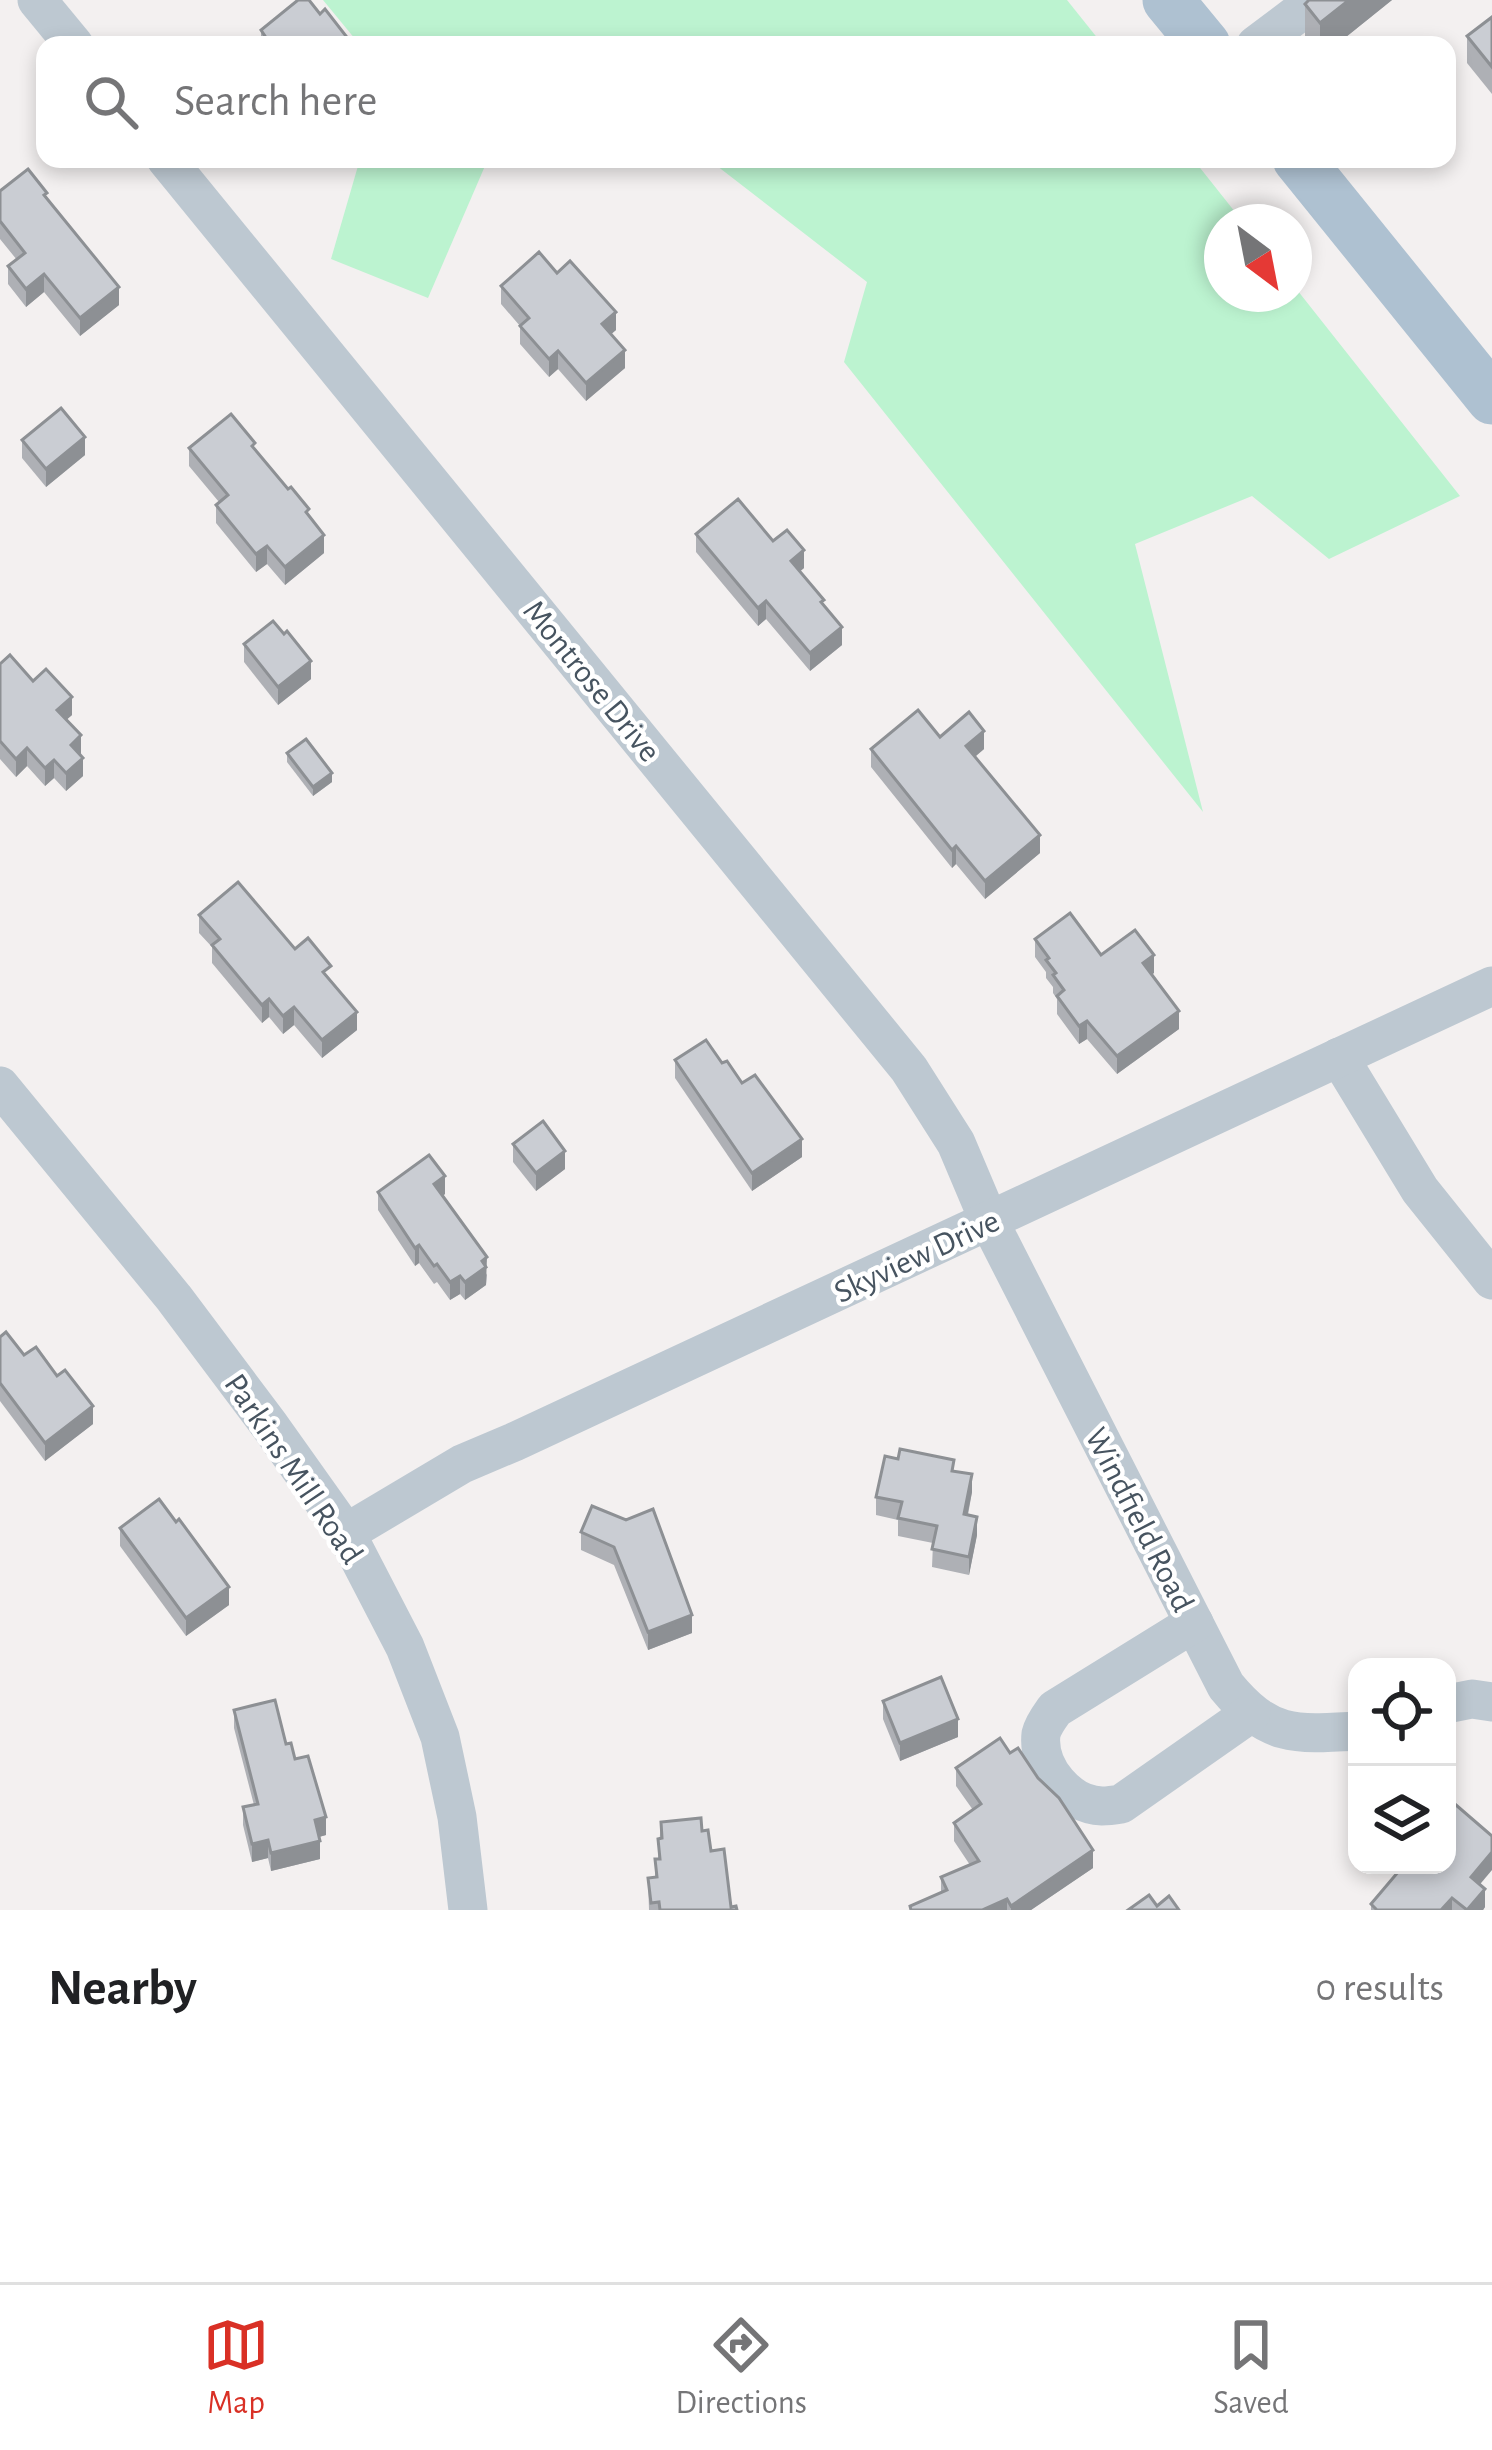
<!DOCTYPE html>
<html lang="en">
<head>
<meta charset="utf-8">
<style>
	:root { --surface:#fff; --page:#f2f2f2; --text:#202124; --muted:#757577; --line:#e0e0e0; --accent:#d93025 }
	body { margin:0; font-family:"Alegreya Sans",sans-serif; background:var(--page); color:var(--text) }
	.controls { position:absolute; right:36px; bottom:36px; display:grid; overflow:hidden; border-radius:24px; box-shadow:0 6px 18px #0003 }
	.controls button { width:108px; height:108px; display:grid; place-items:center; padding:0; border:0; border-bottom:3px solid var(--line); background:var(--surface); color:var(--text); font:60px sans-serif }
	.compass { position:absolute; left:1204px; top:204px; width:108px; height:108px; border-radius:50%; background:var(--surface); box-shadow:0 6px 18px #0003; rotate:148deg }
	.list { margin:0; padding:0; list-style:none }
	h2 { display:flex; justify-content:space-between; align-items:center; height:156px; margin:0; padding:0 48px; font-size:51px }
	h2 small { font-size:39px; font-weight:400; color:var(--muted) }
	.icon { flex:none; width:66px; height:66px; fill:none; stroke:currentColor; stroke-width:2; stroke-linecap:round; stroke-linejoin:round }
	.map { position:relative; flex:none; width:1492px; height:1910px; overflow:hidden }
	.search { position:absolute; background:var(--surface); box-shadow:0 6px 18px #0003; left:36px; right:36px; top:36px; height:132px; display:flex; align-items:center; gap:30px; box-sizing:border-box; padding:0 42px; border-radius:24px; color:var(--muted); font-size:45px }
	.sheet { height:372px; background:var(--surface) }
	nav { display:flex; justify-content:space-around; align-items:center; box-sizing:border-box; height:168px; border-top:3px solid var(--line); background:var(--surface); font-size:33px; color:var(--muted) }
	nav a { display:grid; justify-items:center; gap:6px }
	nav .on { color:var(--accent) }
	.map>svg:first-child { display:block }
</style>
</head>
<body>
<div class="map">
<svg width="1492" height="1910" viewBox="0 0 1492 1910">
	<rect width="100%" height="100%" fill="#f3f0f0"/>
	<!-- green -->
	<g fill="#bcf3d0">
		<path d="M 323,0 L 1067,0 L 1103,45 L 360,45 Z"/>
		<path d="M 360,159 L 488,159 L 428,298 L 331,259 Z"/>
		<path d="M 708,159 L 1193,159 L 1243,222 L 1222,222 L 1222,294 L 1294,294 L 1294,286 L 1460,496 L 1329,559 L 1252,496 L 1135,544 L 1203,812 L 844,362 L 867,282 Z"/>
	</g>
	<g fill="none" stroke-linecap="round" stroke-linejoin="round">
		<!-- minor -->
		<g stroke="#bdc8d1" stroke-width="39">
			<path d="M 37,0 L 74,45"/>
			<path d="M 1256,45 L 1316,0"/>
			<path d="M 166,159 L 909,1069 L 956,1143 L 989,1221 L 1226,1686 C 1268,1737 1294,1735 1357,1731"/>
			<path d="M 1339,1057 L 1420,1190 L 1492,1280"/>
			<path d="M 0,1086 L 174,1298 L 270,1426 L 346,1533 L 405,1647 L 440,1737 L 457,1817 L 468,1910"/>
			<path d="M 346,1533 L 462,1464 L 514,1442 L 1492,986"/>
			<path d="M 1194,1623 L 1055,1709 C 1050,1716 1043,1725 1041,1734 C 1037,1768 1068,1805 1102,1806 C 1109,1806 1115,1805 1121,1804 L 1251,1713"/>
			<path d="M 1447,1704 L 1472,1699 L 1492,1702"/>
		</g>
		<!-- major -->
		<g stroke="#aec1d1" stroke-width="51">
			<path d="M 1168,0 L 1205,45"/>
			<path d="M 1298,159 L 1492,399"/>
		</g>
	</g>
	<!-- wall -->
	<g fill="#aeb0b5">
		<path d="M 1309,0 L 1392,0 L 1336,45 L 1310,45 L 1305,39 L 1305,4 Z"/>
		<path d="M 320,14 L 353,45 L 261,45 L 261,30 Z"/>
		<path d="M 1492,17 L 1492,94 L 1467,63 L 1467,36 Z"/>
		<path d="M 0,191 L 47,199 L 119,305 L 80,336 L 44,292 L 26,307 L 8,284 L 8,266 L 17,260 L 0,239 Z"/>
		<path d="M 557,273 L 616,330 L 611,334 L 625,368 L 586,401 L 558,369 L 549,377 L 520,344 L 520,326 L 501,304 L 501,286 Z"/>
		<path d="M 22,440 L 85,455 L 46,487 L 22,458 Z"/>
		<path d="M 189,448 L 255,449 L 309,516 L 324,553 L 285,585 L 267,564 L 256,572 L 216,523 L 216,505 L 219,502 L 189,466 Z"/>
		<path d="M 696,534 L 773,541 L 804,568 L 800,571 L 824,606 L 842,645 L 810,671 L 766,619 L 758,626 L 696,552 Z"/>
		<path d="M 244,644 L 311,679 L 278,705 L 244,662 Z"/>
		<path d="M 0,664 L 33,681 L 72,715 L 66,720 L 81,753 L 83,776 L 66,791 L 54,778 L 45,786 L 27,766 L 16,777 L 0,759 Z"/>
		<path d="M 940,737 L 984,749 L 975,757 L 1040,853 L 985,899 L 956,864 L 952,868 L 871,767 L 871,749 Z"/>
		<path d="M 287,753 L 332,782 L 313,796 L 287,762 Z"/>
		<path d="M 199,915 L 295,949 L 331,981 L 357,1030 L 322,1058 L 294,1025 L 283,1034 L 269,1017 L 262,1023 L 212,963 L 212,947 L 199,933 Z"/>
		<path d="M 1035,939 L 1101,955 L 1154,973 L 1152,974 L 1179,1029 L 1117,1074 L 1087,1039 L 1079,1044 L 1057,1014 L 1057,999 L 1053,993 L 1053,987 L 1046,978 L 1046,972 L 1035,957 Z"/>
		<path d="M 675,1060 L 722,1063 L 742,1083 L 802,1157 L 752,1191 L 675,1078 Z"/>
		<path d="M 513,1144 L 565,1169 L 536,1191 L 513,1162 Z"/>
		<path d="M 378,1192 L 445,1194 L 442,1196 L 487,1275 L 486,1285 L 465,1300 L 460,1294 L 450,1300 L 437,1282 L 434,1284 L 419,1263 L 415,1266 L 378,1210 Z"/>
		<path d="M 0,1337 L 24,1355 L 93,1424 L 45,1461 L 0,1401 Z"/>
		<path d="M 954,1471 L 972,1492 L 968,1515 L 977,1535 L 969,1575 L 932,1567 L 933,1543 L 898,1536 L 898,1520 L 876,1515 L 876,1497 Z"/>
		<path d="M 592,1506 L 692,1633 L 648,1650 L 614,1565 L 581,1550 L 581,1532 Z"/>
		<path d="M 120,1528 L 229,1605 L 186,1636 L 120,1546 Z"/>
		<path d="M 883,1701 L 958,1737 L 900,1761 L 883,1719 Z"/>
		<path d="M 234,1710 L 286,1744 L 295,1759 L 326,1835 L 319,1837 L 320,1859 L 271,1871 L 268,1858 L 252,1862 L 243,1825 L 243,1807 L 254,1805 L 234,1728 Z"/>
		<path d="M 956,1768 L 1093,1868 L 1031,1910 L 910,1910 L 910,1906 L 941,1892 L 941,1877 L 970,1865 L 954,1841 L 954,1823 L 973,1810 L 956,1786 Z"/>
		<path d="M 661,1822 L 702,1831 L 731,1907 L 737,1910 L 649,1910 L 648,1878 L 655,1877 L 655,1859 L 658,1859 Z"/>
		<path d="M 1480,1884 L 1485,1907 L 1483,1910 L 1371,1910 L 1371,1904 Z"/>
	</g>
	<!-- shaded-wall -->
	<g fill="#8d9094">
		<path d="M 1349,0 L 1392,0 L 1336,45 L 1320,45 L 1320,23 Z"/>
		<path d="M 44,274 L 44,292 L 26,307 L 26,289 Z"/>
		<path d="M 119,287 L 119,305 L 80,336 L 80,318 Z"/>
		<path d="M 616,312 L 616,330 L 602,342 L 602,324 Z"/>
		<path d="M 625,350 L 625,368 L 586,401 L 586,383 Z"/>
		<path d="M 558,351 L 558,369 L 549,377 L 549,359 Z"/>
		<path d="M 85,437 L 85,455 L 46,487 L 46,469 Z"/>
		<path d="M 324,535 L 324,553 L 285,585 L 285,567 Z"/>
		<path d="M 267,546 L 267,564 L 256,572 L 256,554 Z"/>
		<path d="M 804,550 L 804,568 L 791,579 L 791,561 Z"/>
		<path d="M 766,601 L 766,619 L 758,626 L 758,608 Z"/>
		<path d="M 842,627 L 842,645 L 810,671 L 810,653 Z"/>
		<path d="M 311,661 L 311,679 L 278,705 L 278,687 Z"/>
		<path d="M 72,697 L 72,715 L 57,728 L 57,710 Z"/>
		<path d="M 984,731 L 984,749 L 966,764 L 966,746 Z"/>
		<path d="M 81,735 L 81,753 L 71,763 L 71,745 Z"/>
		<path d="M 27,748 L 27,766 L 16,777 L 16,759 Z"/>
		<path d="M 83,758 L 83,776 L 66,791 L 66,773 Z"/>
		<path d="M 54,760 L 54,778 L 45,786 L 45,768 Z"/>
		<path d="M 332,773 L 332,782 L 313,796 L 313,787 Z"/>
		<path d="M 1040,835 L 1040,853 L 985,899 L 985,881 Z"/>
		<path d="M 956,846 L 956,864 L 952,868 L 952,850 Z"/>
		<path d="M 1154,955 L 1154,973 L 1143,981 L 1143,963 Z"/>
		<path d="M 269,999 L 269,1017 L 262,1023 L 262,1005 Z"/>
		<path d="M 294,1007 L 294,1025 L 283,1034 L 283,1016 Z"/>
		<path d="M 1179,1011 L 1179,1029 L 1117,1074 L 1117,1056 Z"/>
		<path d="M 357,1012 L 357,1030 L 322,1058 L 322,1040 Z"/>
		<path d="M 1087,1021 L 1087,1039 L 1079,1044 L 1079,1026 Z"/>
		<path d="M 802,1139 L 802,1157 L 752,1191 L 752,1173 Z"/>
		<path d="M 565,1151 L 565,1169 L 536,1191 L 536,1173 Z"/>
		<path d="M 445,1176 L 445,1194 L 434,1202 L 434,1184 Z"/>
		<path d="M 419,1245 L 419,1263 L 415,1266 L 415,1248 Z"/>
		<path d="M 487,1257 L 486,1285 L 465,1300 L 465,1282 Z"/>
		<path d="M 460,1276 L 460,1294 L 450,1300 L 450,1282 Z"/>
		<path d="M 93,1406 L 93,1424 L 45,1461 L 45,1443 Z"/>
		<path d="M 972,1474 L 972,1492 L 964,1532 L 964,1514 Z"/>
		<path d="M 977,1517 L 977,1535 L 969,1575 L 969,1557 Z"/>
		<path d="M 229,1587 L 229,1605 L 186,1636 L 186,1618 Z"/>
		<path d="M 692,1615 L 692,1633 L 648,1650 L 648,1632 Z"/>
		<path d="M 958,1719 L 958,1737 L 900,1761 L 900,1743 Z"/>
		<path d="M 326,1817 L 326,1835 L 315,1838 L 315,1820 Z"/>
		<path d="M 268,1840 L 268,1858 L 252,1862 L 252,1844 Z"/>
		<path d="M 320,1841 L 320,1859 L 271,1871 L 271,1853 Z"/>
		<path d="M 1093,1850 L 1093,1868 L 1031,1910 L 1011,1910 L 1011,1906 Z"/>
		<path d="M 1492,1852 L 1492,1870 L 1471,1895 L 1471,1877 Z"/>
		<path d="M 1485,1889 L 1485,1907 L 1483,1910 L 1467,1910 Z"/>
		<path d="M 1452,1898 L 1452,1910 L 1441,1910 Z"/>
		<path d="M 1007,1899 L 1007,1910 L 982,1910 Z"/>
	</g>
	<!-- building -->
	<g fill="#cacdd3" stroke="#8d9094" stroke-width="3">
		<path d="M 298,0 L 309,0 L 320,14 L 325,9 L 353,45 L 271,45 L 261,30 Z"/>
		<path d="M 1309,0 L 1349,0 L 1320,23 L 1305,4 Z"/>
		<path d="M 1492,17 L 1492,67 L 1467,36 Z"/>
		<path d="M 28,169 L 47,193 L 44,195 L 119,287 L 80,318 L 44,274 L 26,289 L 8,266 L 25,253 L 0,221 L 0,191 Z"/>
		<path d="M 539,252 L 557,273 L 570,261 L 616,312 L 602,324 L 625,350 L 586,383 L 558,351 L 549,359 L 520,326 L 529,318 L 501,286 Z"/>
		<path d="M 61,408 L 85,437 L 46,469 L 22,440 Z"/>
		<path d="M 231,414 L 255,443 L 252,446 L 288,489 L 291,487 L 309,509 L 306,512 L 324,535 L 285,567 L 267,546 L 256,554 L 216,505 L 228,495 L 189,448 Z"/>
		<path d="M 738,499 L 773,541 L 787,530 L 804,550 L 791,561 L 824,600 L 821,602 L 842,627 L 810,653 L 766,601 L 758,608 L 696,534 Z"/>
		<path d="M 273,621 L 284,634 L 287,631 L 311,661 L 278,687 L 244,644 Z"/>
		<path d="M 10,655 L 33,681 L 46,669 L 72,697 L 57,710 L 81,735 L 71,745 L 83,758 L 66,773 L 54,760 L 45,768 L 27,748 L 16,759 L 0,741 L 0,664 Z"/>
		<path d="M 918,710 L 940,737 L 969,712 L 984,731 L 966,746 L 1040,835 L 985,881 L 956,846 L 952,850 L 871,749 Z"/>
		<path d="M 306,739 L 332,773 L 313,787 L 287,753 Z"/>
		<path d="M 238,882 L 295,949 L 308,938 L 331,966 L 323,972 L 357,1012 L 322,1040 L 294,1007 L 283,1016 L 269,999 L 262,1005 L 212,945 L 220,939 L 199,915 Z"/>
		<path d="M 1070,913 L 1101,955 L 1135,930 L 1154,955 L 1143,963 L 1179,1011 L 1117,1056 L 1087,1021 L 1079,1026 L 1057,996 L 1064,990 L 1053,975 L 1056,973 L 1046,960 L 1049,958 L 1035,939 Z"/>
		<path d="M 706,1040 L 722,1063 L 727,1061 L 742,1083 L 755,1075 L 802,1139 L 752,1173 L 675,1060 Z"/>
		<path d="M 543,1121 L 565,1151 L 536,1173 L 513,1144 Z"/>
		<path d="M 429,1155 L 445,1176 L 434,1184 L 487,1257 L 482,1261 L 486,1267 L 465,1282 L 460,1276 L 450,1282 L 437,1264 L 434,1266 L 419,1245 L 415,1248 L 378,1192 Z"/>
		<path d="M 6,1332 L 24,1355 L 36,1347 L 57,1376 L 65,1370 L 93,1406 L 45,1443 L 0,1383 L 0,1337 Z"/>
		<path d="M 900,1449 L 954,1460 L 952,1471 L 972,1474 L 964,1514 L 977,1517 L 969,1557 L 932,1549 L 937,1526 L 898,1518 L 902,1502 L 876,1497 L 885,1456 L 898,1459 Z"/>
		<path d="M 159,1499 L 176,1522 L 179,1519 L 229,1587 L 186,1618 L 120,1528 Z"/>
		<path d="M 592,1506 L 626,1520 L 653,1509 L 692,1615 L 648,1632 L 614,1547 L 581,1532 Z"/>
		<path d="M 941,1677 L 958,1719 L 900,1743 L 883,1701 Z"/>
		<path d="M 275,1700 L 286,1744 L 291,1743 L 295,1759 L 308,1756 L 326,1817 L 315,1820 L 320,1841 L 271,1853 L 268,1840 L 252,1844 L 243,1807 L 258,1804 L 234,1710 Z"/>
		<path d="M 1000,1738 L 1010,1753 L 1018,1748 L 1038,1778 L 1059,1798 L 1093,1850 L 1011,1906 L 1007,1899 L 982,1910 L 911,1910 L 910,1906 L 947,1890 L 941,1877 L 979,1861 L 954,1823 L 981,1804 L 956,1768 Z"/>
		<path d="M 1456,1805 L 1492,1836 L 1492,1852 L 1471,1877 L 1485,1889 L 1467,1910 L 1452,1898 L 1441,1910 L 1377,1910 L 1371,1904 L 1404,1865 L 1447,1865 L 1447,1816 Z"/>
		<path d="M 701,1818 L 702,1831 L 708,1830 L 711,1851 L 724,1849 L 731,1907 L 736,1906 L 737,1910 L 660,1910 L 659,1902 L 651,1903 L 648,1878 L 657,1877 L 655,1859 L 660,1859 L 658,1839 L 662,1838 L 661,1822 Z"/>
		<path d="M 1149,1895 L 1157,1906 L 1169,1896 L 1179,1910 L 1128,1910 Z"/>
	</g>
	<g text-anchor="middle" stroke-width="9" stroke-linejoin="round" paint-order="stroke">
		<!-- street labels -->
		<g font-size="33" fill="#475460" stroke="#fff">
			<text transform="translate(593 680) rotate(51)" y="12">Montrose Drive</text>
			<text transform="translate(916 1255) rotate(-25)" y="12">Skyview Drive</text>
			<text transform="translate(295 1468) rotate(56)" y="12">Parkins Mill Road</text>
			<text transform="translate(1141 1519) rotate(63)" y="12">Windfield Road</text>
		</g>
	</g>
</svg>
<div class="controls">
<button><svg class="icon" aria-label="locate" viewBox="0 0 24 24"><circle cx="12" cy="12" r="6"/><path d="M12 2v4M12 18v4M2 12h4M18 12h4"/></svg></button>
<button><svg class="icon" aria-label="layers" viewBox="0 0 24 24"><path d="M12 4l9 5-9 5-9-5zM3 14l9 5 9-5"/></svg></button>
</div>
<svg class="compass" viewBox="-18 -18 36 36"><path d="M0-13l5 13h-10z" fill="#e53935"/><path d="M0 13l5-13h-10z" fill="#757577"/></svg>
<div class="search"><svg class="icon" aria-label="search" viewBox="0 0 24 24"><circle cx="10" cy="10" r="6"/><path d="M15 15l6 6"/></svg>Search here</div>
</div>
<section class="sheet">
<h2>Nearby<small>0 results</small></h2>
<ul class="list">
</ul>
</section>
<nav>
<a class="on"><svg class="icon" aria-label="map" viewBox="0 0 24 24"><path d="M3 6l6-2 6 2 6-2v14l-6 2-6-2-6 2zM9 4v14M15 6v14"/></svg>Map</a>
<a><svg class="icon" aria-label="directions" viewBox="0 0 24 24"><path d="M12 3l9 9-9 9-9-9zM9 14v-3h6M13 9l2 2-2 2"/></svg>Directions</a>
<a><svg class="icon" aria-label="saved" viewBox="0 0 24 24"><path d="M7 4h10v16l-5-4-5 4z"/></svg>Saved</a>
</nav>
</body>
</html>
